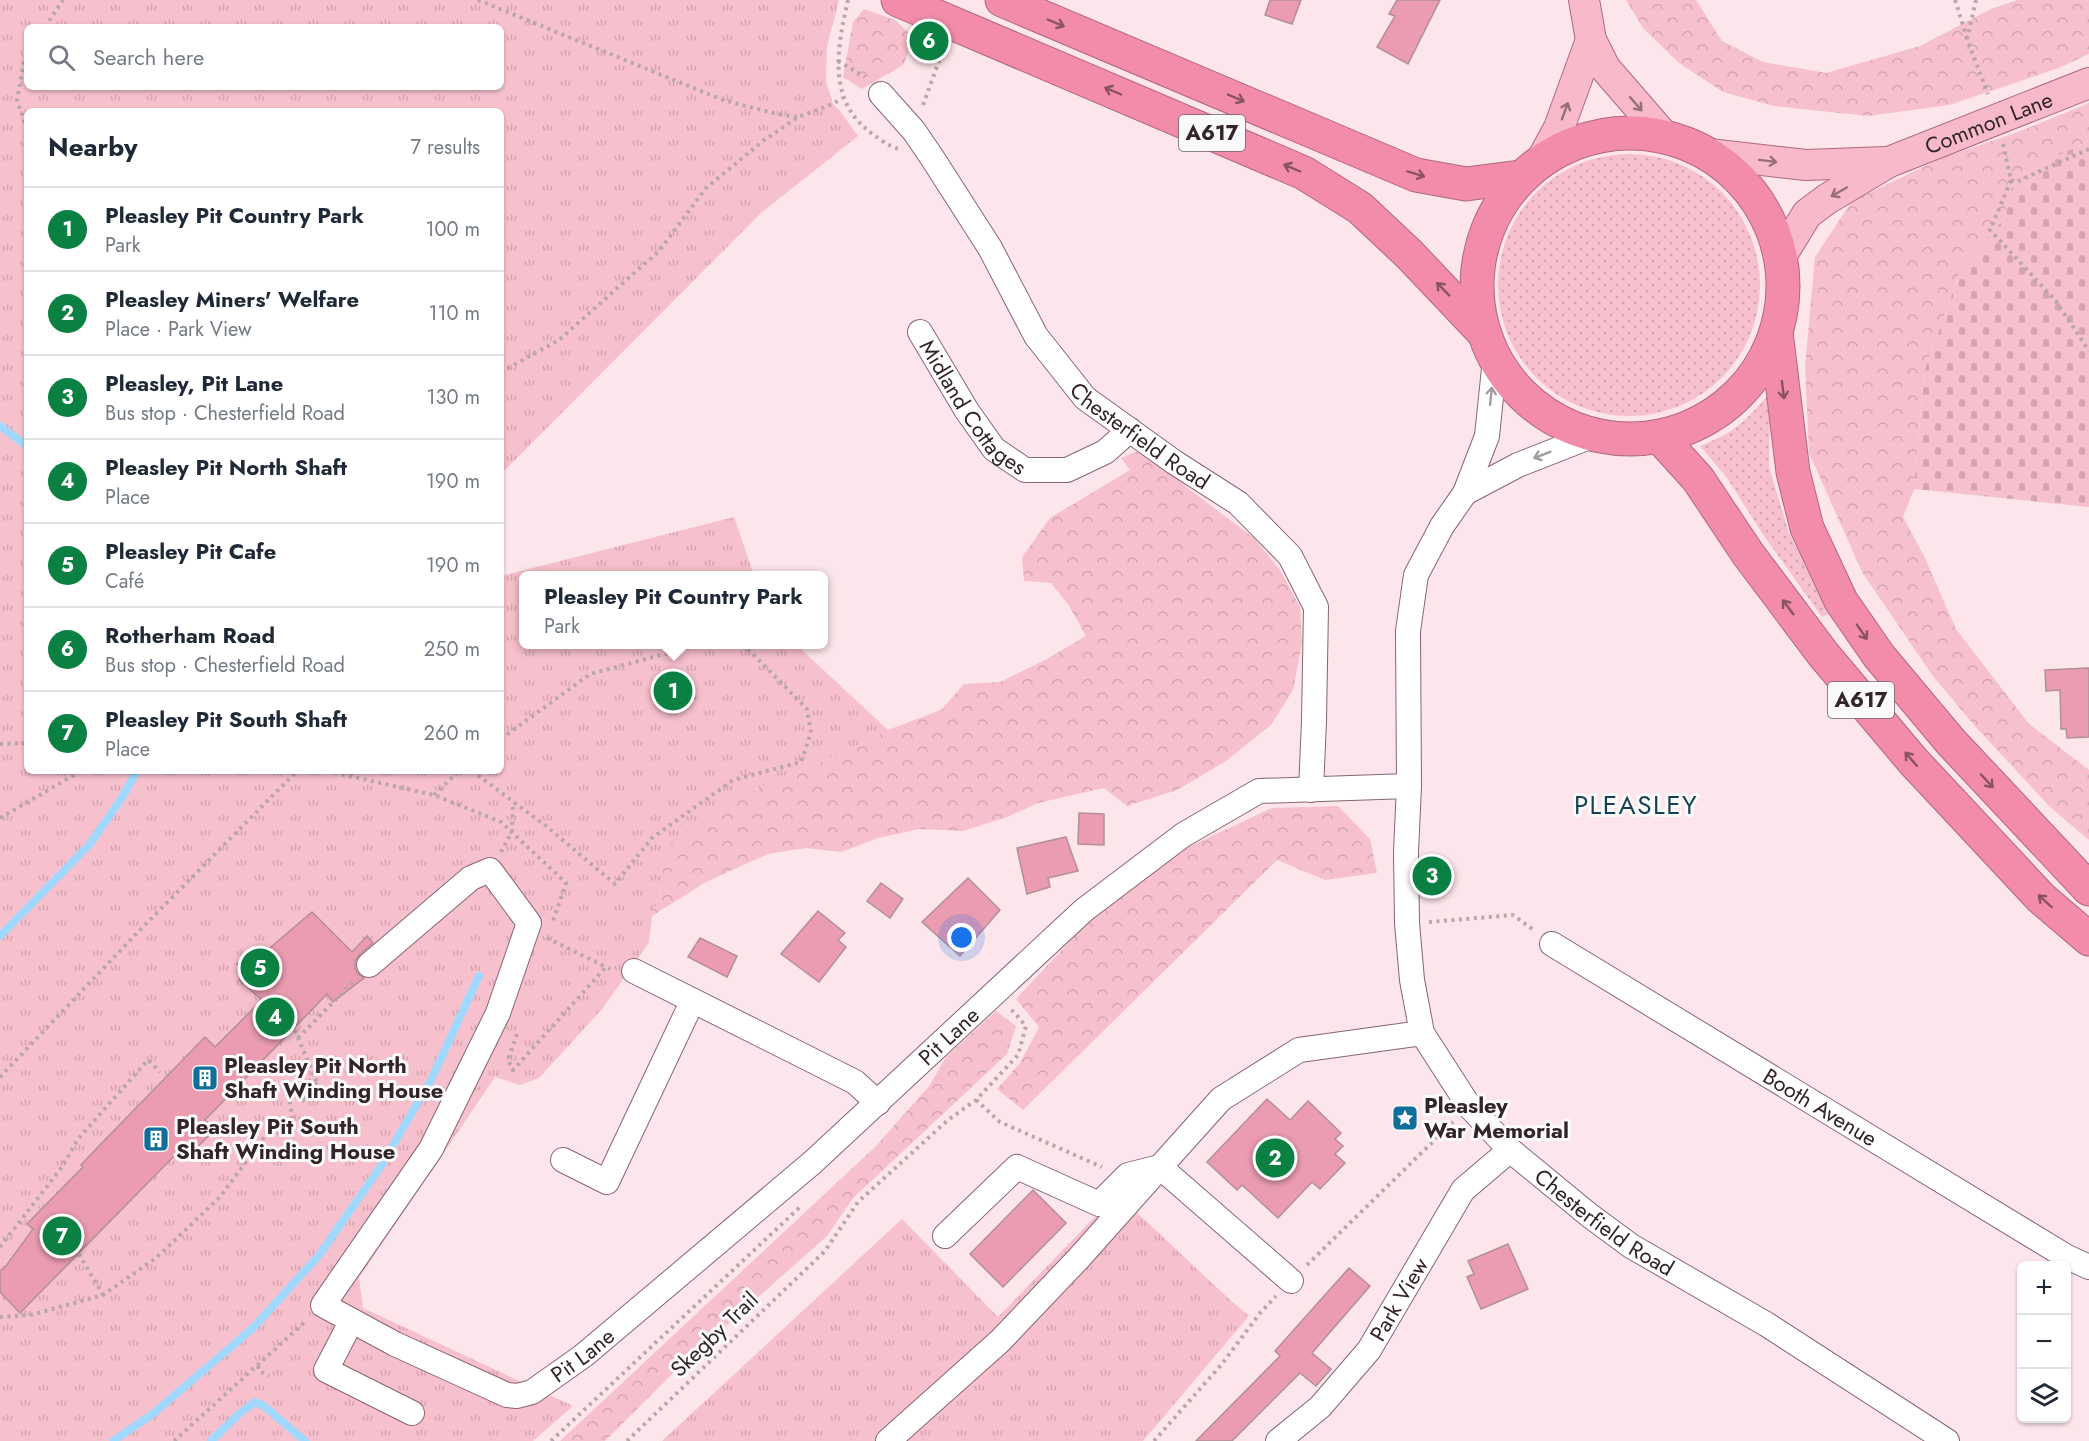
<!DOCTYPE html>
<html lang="en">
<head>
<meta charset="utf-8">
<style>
	:root { --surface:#fff; --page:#f2f2f3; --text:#1f2937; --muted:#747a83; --line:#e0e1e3; --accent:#0b8043 }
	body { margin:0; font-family:Jost,sans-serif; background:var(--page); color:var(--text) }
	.controls { position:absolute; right:18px; bottom:18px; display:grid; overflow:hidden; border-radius:9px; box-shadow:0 2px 4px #0004 }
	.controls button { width:54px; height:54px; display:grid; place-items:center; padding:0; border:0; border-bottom:2px solid var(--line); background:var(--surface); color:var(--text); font:30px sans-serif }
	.you { position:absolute; left:962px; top:938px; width:21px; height:21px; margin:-15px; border:4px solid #fff; border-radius:50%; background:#1a73e8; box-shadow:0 0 0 9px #1a73e833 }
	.badge { display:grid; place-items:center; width:39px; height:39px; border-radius:50%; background:var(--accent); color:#fff; font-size:20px; font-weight:700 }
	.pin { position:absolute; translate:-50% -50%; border:3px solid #fff; box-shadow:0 2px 6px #0006 }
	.popup { position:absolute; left:519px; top:571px; width:309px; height:78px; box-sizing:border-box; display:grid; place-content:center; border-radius:9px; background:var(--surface); filter:drop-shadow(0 2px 4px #0005); font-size:20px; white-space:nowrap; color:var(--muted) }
	.popup b { font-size:22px; color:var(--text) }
	.popup::after { content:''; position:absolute; left:50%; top:100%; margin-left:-12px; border:12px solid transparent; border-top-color:var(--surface) }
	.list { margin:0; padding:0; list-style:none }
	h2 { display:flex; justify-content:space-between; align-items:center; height:78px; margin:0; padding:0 24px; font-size:26px }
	h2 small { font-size:20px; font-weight:400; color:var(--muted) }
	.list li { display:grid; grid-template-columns:39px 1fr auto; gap:18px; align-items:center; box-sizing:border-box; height:84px; padding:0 24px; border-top:2px solid var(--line) }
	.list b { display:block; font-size:22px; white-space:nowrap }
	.list p { margin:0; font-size:20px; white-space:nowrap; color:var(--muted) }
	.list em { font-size:20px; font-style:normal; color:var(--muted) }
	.icon { flex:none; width:33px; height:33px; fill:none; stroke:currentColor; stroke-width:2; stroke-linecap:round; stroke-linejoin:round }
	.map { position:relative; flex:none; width:2089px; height:1441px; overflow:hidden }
	.search { position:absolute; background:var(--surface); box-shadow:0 2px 4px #0004; left:24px; top:24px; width:480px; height:66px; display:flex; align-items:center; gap:15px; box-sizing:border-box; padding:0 21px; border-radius:9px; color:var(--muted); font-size:22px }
	.panel { position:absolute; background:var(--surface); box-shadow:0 2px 4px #0004; left:24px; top:108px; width:480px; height:666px; border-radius:9px }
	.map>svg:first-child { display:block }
</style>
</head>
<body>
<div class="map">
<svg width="2089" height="1441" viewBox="0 0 2089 1441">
	<defs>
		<pattern id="grass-dots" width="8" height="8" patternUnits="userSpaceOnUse" patternTransform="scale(1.5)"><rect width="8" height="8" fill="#f7c0cd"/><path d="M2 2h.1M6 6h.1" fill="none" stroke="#d4a5b0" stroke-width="1.8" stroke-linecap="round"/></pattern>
		<pattern id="forest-crowns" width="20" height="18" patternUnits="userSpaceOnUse" patternTransform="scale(1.5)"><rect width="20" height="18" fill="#f7c0cd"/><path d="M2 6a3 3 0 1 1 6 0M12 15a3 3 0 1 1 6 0" fill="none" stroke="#d4a5b0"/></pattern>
		<pattern id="cemetery-stones" width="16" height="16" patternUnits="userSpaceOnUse" patternTransform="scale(1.5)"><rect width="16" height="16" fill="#f7c0cd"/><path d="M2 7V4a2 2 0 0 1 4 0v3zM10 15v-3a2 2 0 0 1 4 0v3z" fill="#d4a5b0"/></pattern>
		<pattern id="park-tufts" width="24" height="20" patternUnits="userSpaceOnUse" patternTransform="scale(1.5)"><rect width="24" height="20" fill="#f7c0cd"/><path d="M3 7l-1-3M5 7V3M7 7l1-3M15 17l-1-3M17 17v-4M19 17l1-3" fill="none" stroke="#d4a5b0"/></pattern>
	</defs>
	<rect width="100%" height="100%" fill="#fde6eb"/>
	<!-- grass -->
	<g fill="url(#grass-dots)">
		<circle cx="1629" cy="285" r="131"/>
		<path d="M 1770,393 L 1769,467 L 1789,533 L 1828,614 L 1822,617 L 1762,533 L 1727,478 L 1700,446 C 1736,432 1745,421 1770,393 Z"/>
	</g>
	<!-- forest -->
	<g fill="url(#forest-crowns)">
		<path d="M 1626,0 L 1696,0 L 1722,41 L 1763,62 L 1826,73 L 1920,46 L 1991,9 L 2017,0 L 2089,0 L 2089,54 L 2056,69 L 1949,105 L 1868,116 L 1774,106 L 1723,92 L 1679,63 L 1643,28 Z"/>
		<path d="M 864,9 L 895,20 L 915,39 L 903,65 L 862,89 L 843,77 L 853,22 Z"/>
		<path d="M 2089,103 L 2089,141 L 2036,166 L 2012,187 L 2003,220 L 1962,267 L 1924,372 L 1914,489 L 1903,517 L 1924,556 L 1956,629 L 2029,724 L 2089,770 L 2089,840 L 2050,807 L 1974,725 L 1932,675 L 1862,572 L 1809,453 L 1805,367 L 1815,257 L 1852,201 L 1942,158 L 2018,132 Z"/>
		<path d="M 1135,452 L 1145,452 L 1189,489 L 1254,538 L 1280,570 L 1300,607 L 1302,643 L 1293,690 L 1271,725 L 1226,761 L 1177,790 L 1127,806 L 1104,788 L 1038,803 L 1007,817 L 963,831 L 919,829 L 878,838 L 841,852 L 806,848 L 768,854 L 706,882 L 652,916 L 663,885 L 663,863 L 672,841 L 718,809 L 773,781 L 849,750 L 888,730 L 941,710 L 964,684 L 1000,682 L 1047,659 L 1086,636 L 1068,604 L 1051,583 L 1024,581 L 1022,557 L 1050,518 L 1130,470 L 1121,458 Z"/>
		<path d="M 1338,806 L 1370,839 L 1377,873 L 1325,880 L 1277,860 L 1023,1110 L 997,1089 L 1020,1063 L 1039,1027 L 1016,999 L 1087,923 L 1184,849 L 1272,808 Z"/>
		<path d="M 996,1011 L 1016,1026 L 1007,1054 L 853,1198 L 827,1236 L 674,1372 L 605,1441 L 560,1441 L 875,1147 L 930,1085 L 946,1057 Z"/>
	</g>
	<!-- cemetery -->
	<path fill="url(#cemetery-stones)" d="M 2089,141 L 2089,507 L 1914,489 L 1924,372 L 1962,267 L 2003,220 L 2012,187 L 2036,166 Z"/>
	<!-- park -->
	<g fill="url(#park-tufts)" fill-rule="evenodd">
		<path d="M 0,0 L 839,0 L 827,46 L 826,81 L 833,104 L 840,111 L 858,136 L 761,213 L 501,474 L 501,111 L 27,111 L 27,771 L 501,771 L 501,576 L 734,517 L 754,575 L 523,576 L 523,644 L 798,645 L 803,651 L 888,730 L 849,750 L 773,781 L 718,809 L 673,841 L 663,863 L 663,885 L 652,916 L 649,942 L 603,1008 L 539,1078 L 520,1085 L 495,1077 L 359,1278 L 363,1308 L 573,1406 L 533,1441 L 0,1441 ZM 27,27 L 501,27 L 501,87 L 27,87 Z"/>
		<path d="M 1115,1196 L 1131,1207 L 1229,1299 L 1249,1316 L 1143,1441 L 662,1441 L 902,1219 L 998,1317 Z"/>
	</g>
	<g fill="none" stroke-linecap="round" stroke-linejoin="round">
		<!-- stream -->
		<g stroke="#a1d9fe" stroke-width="8">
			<path d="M 0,426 L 27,446"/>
			<path d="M 0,936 L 90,844 L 121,799 L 137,771"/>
			<path d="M 113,1441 L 154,1413 L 254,1327 L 320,1254 L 379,1169 L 431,1080 L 479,976"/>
			<path d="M 211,1441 L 240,1413 L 255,1402 L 264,1406 L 305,1441"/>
		</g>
	</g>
	<!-- building -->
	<g fill="#eb9cb1" stroke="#b38f97" stroke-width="1.5">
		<path d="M 1270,0 L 1301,0 L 1292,24 L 1265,15 Z"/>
		<path d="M 1397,0 L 1440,0 L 1408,64 L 1377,47 L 1395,16 L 1389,14 Z"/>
		<path d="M 2089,668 L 2089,737 L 2067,738 L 2066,729 L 2061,729 L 2060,690 L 2046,691 L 2045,670 Z"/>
		<path d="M 1079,813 L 1104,814 L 1104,845 L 1078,844 Z"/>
		<path d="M 1066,837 L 1078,871 L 1048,878 L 1050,887 L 1027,894 L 1017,848 Z"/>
		<path d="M 968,878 L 1000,910 L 960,956 L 922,922 Z"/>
		<path d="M 881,883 L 903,899 L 890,918 L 867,901 Z"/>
		<path d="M 818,911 L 845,933 L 838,940 L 846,947 L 819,982 L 781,954 Z"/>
		<path d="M 312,912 L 352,952 L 367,936 L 373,943 L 360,954 L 355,961 L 355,968 L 358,974 L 364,978 L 333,1002 L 327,994 L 205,1120 L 215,1129 L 189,1156 L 181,1149 L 20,1313 L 0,1292 L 0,1271 L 6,1266 L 33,1229 L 27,1224 L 83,1167 L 81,1165 L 97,1148 L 205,1037 L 215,1047 L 262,1000 L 239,980 L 246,973 L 237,964 L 258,946 L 264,953 Z"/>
		<path d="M 700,938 L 737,956 L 727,977 L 688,957 Z"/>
		<path d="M 1267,1099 L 1290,1120 L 1308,1101 L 1341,1133 L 1335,1139 L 1343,1146 L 1335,1154 L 1345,1163 L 1320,1189 L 1312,1182 L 1278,1218 L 1242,1185 L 1237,1190 L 1207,1162 Z"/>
		<path d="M 1033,1190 L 1066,1223 L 1003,1287 L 970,1254 Z"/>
		<path d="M 1508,1244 L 1528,1289 L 1481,1309 L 1467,1277 L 1474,1274 L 1468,1261 Z"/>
		<path d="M 1349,1268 L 1370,1286 L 1312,1353 L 1331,1369 L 1316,1386 L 1300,1373 L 1232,1441 L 1196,1441 L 1280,1356 L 1275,1351 Z"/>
	</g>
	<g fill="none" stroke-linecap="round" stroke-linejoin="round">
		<defs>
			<g id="minor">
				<path id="s1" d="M 881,94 L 914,131 L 933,159 L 990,248 L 1036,336 L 1085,398 L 1174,462 L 1238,503 L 1290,556 L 1316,607 L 1314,721 L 1311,790"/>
				<path id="s2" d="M 920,332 L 967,411 L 994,449 L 1025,470 L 1067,470 L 1105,452 L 1130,430"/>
				<path id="s3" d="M 1495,359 L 1487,436 L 1465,493 L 1442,526 L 1416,575 L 1408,631 L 1409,786 L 1406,852 L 1407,923 L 1412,980 L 1422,1033 L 1469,1106 L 1510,1150 L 1589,1215 L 1631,1246 L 1766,1324 L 1947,1441"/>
				<path d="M 1465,493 L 1518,465 L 1597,434"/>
				<path id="s4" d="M 1552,944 L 2067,1257 L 2089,1267"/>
				<path id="s5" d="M 369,965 L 471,878 L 490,870 L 529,923 L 498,1013 L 431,1149 L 323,1305 L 395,1344 L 507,1395 L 517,1396 L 532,1392 L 583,1356 L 813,1162 L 1084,910 L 1183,835 L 1259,791 L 1409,786"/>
				<path d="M 634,971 L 855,1082 L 878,1103"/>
				<path d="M 563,1160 L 607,1182 L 692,1002"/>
				<path d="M 945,1236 L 1017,1167 L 1099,1204 L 1128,1175 L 1160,1167"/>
				<path d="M 1291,1281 L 1160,1167 L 1221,1099 L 1299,1050 L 1422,1033"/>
				<path d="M 351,1322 L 326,1370 L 412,1413"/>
				<path d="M 888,1441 L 1000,1341 L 1079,1258 L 1160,1167"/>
				<path id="s6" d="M 1278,1441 L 1320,1407 L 1369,1350 L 1463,1190 L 1510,1150"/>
			</g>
			<g id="major">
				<path d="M 1584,0 L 1591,40 L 1605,68 L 1664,136"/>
				<path d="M 1709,154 L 1806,165 L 1886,162"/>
				<path d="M 1540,163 L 1559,128 L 1591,40"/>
				<path id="s7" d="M 1780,258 L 1807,214 L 1827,199 L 1889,162 L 2089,83"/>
			</g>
			<g id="highway">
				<path d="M 898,0 L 1304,173 L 1360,208 L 1409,254 L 1483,332"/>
				<path d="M 1002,0 L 1416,175 L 1466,184 L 1520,177"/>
				<circle cx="1630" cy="286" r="153"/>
				<path d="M 1776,332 L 1793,472 L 1807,528 L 1841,601 L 1879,656 L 1951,742 L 2089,889"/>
				<path d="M 1660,437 L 1698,479 L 1748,554 L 1823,654 L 1913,761 L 2041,898 L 2089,939"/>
			</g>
		</defs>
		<!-- minor casing -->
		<use href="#minor" stroke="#87666e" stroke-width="26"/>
		<!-- major casing -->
		<use href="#major" stroke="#af687c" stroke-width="32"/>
		<!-- highway casing -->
		<use href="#highway" stroke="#af687c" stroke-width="35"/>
		<!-- path -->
		<g stroke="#baa6aa" stroke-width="4" stroke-dasharray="3 4.5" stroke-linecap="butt">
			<path d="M 478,0 L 723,100 L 777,114 L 798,117"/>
			<path d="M 848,0 C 837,49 826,102 874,135 C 881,140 889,146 898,149"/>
			<path d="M 1955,0 L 1967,38"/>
			<path d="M 1976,0 L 1967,39 L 1988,94"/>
			<path d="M 45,27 L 63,0"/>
			<path d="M 27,55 L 24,60 L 17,100 L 27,129"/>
			<path d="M 838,61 L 865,77"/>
			<path d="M 923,105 L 943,50"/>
			<path d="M 2003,144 L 2011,180 L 1990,230 L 2055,300 L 2089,351"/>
			<path d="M 2011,180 L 2016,182 L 2089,149"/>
			<path d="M 501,372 L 559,340 L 659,251 L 706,188 L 763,141 L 798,117 L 833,104 L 842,98"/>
			<path d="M 501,739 L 590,674 L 702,644"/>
			<path d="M 0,744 L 27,743"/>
			<path d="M 327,771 L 434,795 L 501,822 L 566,883 L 553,921"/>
			<path d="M 472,771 L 546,826 L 615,884 L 652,838 L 733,780 L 801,762 L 811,733 L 807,709 L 743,644"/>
			<path d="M 434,795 L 459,771"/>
			<path d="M 0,818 L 81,771"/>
			<path d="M 501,852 L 512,831 L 513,802"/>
			<path d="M 1429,922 L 1513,915 L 1535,931"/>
			<path d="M 547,938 L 606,967"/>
			<path d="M 517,1034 L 508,1060 L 513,1070 L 606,967 L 610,969"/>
			<path d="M 298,1038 L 354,981"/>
			<path d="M 0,1077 L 137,933 L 297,771"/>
			<path d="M 976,1100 L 1000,1122 L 1102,1167"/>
			<path d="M 0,1247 L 62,1167 L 78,1139 L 148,1060 L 160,1072"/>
			<path d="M 79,1254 L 103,1295"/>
			<path d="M 1307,1265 L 1453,1122"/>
			<path d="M 0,1317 L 31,1315 L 103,1295 L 156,1258 L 220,1197 L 277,1120 L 294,1128 L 288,1091 L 306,1102 L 297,1075 L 318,1085 L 294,1028"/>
			<path d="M 258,1366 L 259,1371 L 269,1376"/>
			<path d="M 174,1441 L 307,1320"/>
			<path d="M 551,1441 L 800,1207"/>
			<path d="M 627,1441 L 825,1251 L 858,1202 L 948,1120 L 976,1100 L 1018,1055 L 1026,1026 L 1010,1008"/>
			<path d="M 1154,1441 L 1222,1364 L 1260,1313 L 1276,1296"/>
		</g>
		<!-- minor -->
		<use href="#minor" stroke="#fff" stroke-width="24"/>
		<!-- major -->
		<use href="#major" stroke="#f8bacb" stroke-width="30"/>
		<!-- highway -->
		<use href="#highway" stroke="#f38ca9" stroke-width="33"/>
	</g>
	<!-- one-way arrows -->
	<defs><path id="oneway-shaft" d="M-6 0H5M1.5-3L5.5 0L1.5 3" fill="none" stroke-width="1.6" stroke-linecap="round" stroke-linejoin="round" transform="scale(1.5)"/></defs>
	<g stroke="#895362">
		<use href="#oneway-shaft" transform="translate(1056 23) rotate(23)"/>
		<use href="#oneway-shaft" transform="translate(1113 91) rotate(-157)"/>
		<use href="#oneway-shaft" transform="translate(1236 98) rotate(23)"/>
		<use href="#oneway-shaft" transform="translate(1292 168) rotate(-157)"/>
		<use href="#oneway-shaft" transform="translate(1416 174) rotate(17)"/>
		<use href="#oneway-shaft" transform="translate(1443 289) rotate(-134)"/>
		<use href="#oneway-shaft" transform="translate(1783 390) rotate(83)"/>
		<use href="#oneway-shaft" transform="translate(1788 607) rotate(-127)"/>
		<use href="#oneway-shaft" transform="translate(1862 632) rotate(55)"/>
		<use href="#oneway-shaft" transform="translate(1911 759) rotate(-131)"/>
		<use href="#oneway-shaft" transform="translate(1987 781) rotate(47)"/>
		<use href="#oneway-shaft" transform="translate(2045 901) rotate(-138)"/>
	</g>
	<g stroke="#956f7a">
		<use href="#oneway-shaft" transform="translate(1636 104) rotate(49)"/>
		<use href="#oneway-shaft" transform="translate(1565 111) rotate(-70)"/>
		<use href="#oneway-shaft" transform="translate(1768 161) rotate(7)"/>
		<use href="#oneway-shaft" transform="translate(1839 192) rotate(150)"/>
	</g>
	<g stroke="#a39c9e">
		<use href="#oneway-shaft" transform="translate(1491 396) rotate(-84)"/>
		<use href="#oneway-shaft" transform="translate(1542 455) rotate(159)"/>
	</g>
	<!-- icons -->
	<defs>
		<symbol id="building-square" viewBox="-11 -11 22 22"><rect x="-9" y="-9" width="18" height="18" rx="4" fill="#0f6e9c" stroke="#fafafa"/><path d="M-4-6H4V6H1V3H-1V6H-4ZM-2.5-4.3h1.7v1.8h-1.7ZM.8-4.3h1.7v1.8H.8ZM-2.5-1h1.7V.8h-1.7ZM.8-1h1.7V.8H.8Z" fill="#fff"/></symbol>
		<symbol id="sight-square" viewBox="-11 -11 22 22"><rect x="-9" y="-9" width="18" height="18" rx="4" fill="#0f6e9c" stroke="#fafafa"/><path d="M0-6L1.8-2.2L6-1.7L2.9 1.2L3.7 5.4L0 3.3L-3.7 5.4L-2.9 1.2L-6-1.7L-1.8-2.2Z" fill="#fff"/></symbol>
	</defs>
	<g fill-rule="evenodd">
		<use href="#building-square" x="190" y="1063" width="30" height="30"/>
		<use href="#sight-square" x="1390" y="1103" width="30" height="30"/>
		<use href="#building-square" x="141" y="1124" width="30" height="30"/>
	</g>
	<g text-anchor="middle" stroke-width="6" stroke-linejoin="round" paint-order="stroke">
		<!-- shield labels -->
		<g fill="#fafafa" stroke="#6e6467" stroke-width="1.5">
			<rect x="1179" y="115" width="66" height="36" rx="4.5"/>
			<rect x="1828" y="682" width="66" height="36" rx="4.5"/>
		</g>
		<g font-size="21" font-weight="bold" fill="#322428">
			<text x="1212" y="140">A617</text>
			<text x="1861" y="707">A617</text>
		</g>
		<!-- street labels -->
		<g font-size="22" fill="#322428" stroke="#fafafa">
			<text dy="8" stroke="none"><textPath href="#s7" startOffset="256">Common Lane</textPath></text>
			<text dy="8" stroke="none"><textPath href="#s2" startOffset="93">Midland Cottages</textPath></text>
			<text dy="8" stroke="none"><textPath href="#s1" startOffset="434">Chesterfield Road</textPath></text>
			<text dy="8" stroke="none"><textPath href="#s5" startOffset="1436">Pit Lane</textPath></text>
			<text dy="8" stroke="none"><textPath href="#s4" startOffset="314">Booth Avenue</textPath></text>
			<text dy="8" stroke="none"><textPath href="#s3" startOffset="960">Chesterfield Road</textPath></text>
			<text dy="8" stroke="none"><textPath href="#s6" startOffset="188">Park View</textPath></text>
			<text transform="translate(714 1334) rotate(-44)" y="8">Skegby Trail</text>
			<text dy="8" stroke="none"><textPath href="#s5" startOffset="950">Pit Lane</textPath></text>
		</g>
		<!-- poi labels -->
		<g font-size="22" font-weight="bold" fill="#322428" stroke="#fafafa" text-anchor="start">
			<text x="224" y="1073">Pleasley Pit North<tspan x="224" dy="25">Shaft Winding House</tspan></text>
			<text x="1424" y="1113">Pleasley<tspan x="1424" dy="25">War Memorial</tspan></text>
			<text x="176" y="1134">Pleasley Pit South<tspan x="176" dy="25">Shaft Winding House</tspan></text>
		</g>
		<!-- quarter labels -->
		<g font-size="26" letter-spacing="1.5" fill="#173f56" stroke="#fafafa">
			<text x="1636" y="814">PLEASLEY</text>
		</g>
	</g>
</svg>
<div class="controls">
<button>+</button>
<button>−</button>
<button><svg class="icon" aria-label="layers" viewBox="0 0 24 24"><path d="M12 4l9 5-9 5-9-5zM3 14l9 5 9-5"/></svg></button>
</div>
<div class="you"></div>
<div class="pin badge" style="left:673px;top:691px">1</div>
<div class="popup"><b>Pleasley Pit Country Park</b>Park</div>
<div class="pin badge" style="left:1275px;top:1158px">2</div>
<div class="pin badge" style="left:1432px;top:876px">3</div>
<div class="pin badge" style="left:275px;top:1017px">4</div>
<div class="pin badge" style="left:260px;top:968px">5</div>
<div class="pin badge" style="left:929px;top:41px">6</div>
<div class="pin badge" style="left:62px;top:1236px">7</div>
<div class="search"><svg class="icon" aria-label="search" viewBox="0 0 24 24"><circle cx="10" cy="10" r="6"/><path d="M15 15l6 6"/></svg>Search here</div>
<section class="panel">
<h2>Nearby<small>7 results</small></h2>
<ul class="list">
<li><span class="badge">1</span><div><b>Pleasley Pit Country Park</b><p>Park</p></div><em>100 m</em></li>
<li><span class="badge">2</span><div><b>Pleasley Miners' Welfare</b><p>Place · Park View</p></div><em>110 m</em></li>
<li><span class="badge">3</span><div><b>Pleasley, Pit Lane</b><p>Bus stop · Chesterfield Road</p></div><em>130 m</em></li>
<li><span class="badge">4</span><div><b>Pleasley Pit North Shaft</b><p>Place</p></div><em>190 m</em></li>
<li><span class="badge">5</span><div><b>Pleasley Pit Cafe</b><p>Café</p></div><em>190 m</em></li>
<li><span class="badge">6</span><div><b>Rotherham Road</b><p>Bus stop · Chesterfield Road</p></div><em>250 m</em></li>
<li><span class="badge">7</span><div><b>Pleasley Pit South Shaft</b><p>Place</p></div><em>260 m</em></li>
</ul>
</section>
</div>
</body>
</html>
